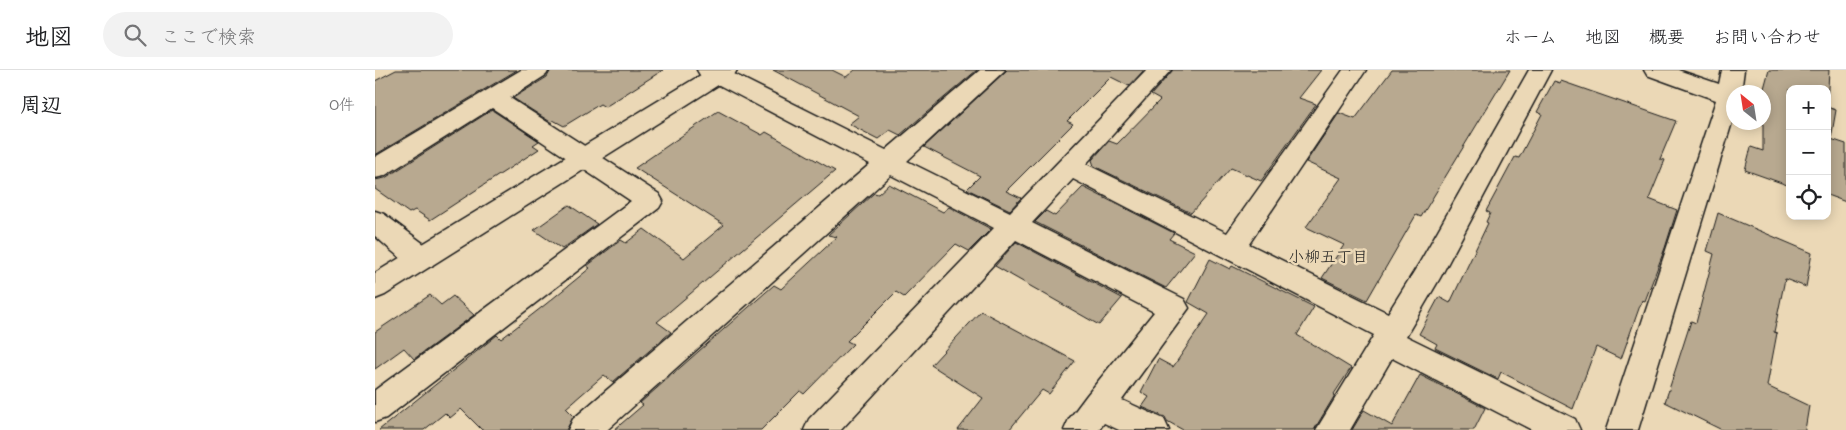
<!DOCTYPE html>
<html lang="ja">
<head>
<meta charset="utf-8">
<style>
	:root { --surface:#fff; --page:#f2f2f2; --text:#202124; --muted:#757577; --line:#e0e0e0 }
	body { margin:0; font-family:Mali,"Klee One",sans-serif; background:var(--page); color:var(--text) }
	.controls { position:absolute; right:15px; top:15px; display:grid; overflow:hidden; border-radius:10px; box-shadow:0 2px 12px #0003 }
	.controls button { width:45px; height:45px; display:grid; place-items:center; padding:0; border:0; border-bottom:1px solid var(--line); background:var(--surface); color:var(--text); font:25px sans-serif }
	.compass { position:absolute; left:1351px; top:15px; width:45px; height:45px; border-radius:50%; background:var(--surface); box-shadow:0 2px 12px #0003; rotate:330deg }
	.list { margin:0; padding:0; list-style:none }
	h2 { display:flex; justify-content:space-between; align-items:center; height:65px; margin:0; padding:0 20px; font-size:21px }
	h2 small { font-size:16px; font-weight:400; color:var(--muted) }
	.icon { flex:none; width:28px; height:28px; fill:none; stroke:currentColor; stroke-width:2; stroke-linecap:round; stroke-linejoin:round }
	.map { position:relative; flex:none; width:1471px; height:360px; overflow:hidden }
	header { display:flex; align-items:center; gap:30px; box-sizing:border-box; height:70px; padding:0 25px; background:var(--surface); border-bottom:1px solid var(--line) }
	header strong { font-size:24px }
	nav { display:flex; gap:28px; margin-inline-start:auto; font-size:18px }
	.search { width:350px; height:45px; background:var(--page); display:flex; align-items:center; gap:12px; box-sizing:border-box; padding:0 18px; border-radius:28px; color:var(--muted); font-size:19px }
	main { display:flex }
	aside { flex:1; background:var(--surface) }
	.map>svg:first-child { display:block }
</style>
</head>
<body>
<header>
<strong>地図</strong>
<div class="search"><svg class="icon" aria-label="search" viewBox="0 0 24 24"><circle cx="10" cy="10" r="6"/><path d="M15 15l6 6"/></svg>ここで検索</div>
<nav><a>ホーム</a><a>地図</a><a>概要</a><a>お問い合わせ</a></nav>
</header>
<main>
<aside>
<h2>周辺<small>0件</small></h2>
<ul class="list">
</ul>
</aside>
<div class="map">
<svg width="1471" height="360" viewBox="0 0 1471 360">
	<rect width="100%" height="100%" fill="#ebd8b6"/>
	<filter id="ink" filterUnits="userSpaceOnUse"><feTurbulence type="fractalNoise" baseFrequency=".02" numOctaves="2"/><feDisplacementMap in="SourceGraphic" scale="10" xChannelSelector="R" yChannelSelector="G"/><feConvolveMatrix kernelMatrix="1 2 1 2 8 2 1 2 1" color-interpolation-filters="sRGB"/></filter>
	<g filter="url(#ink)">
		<!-- building -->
		<g fill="#b8a990" stroke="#1c1c1c">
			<path d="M 21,0 L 142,0 L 0,85 L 0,11 Z"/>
			<path d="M 176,0 L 288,0 L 230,37 L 225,34 L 189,56 L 178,50 L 177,53 L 138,28 L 172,7 Z"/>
			<path d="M 398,0 L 457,0 L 471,7 L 480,0 L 602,0 L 525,65 L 515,60 L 503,69 L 474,54 L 484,46 Z"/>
			<path d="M 632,0 L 769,0 L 754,16 L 736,7 L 692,51 L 698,54 L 631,121 L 646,128 L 635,140 L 592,119 L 605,106 L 549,77 Z"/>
			<path d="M 798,0 L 946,0 L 924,28 L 941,34 L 886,111 L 856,98 L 816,143 L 719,96 L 717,90 L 734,71 L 742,74 L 785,30 L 776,25 Z"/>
			<path d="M 1017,0 L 1135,0 L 1046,147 L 1041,145 L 992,230 L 947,208 L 969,175 L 931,157 L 966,108 L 931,92 L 964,43 L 980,49 Z"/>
			<path d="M 1394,0 L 1454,0 L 1452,37 L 1461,40 L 1456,69 L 1471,74 L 1471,132 L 1452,125 L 1452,19 L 1415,19 L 1415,116 L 1370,100 L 1376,77 L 1388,81 L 1388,22 Z"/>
			<path d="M 1179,11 L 1185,13 L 1186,11 L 1301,51 L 1285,89 L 1290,90 L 1274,129 L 1302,140 L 1290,178 L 1270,231 L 1267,230 L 1246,289 L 1221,277 L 1198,339 L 1126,302 L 1123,309 L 1060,278 L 1062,274 L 1044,264 L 1064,227 L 1075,233 L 1113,153 L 1111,152 L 1115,143 L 1111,141 L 1140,87 L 1144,88 L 1167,44 L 1162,42 Z"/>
			<path d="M 117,40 L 164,71 L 158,75 L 164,79 L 55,150 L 40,140 L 34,143 L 0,119 L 0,110 L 10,108 Z"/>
			<path d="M 343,41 L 387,65 L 391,62 L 460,101 L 282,252 L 296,262 L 238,312 L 229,305 L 191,338 L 199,346 L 191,360 L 107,360 L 86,339 L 75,348 L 70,343 L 49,360 L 4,360 L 122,265 L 126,269 L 171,234 L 215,198 L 212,196 L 246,170 L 251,173 L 269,159 L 309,188 L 349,155 L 260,98 Z"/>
			<path d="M 514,114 L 568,142 L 574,137 L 616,159 L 594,181 L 581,174 L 529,227 L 521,222 L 472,271 L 478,274 L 429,324 L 425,321 L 386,360 L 239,360 L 268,335 L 265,333 L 399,215 L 406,219 L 462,167 L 453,165 L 499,123 L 503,124 Z"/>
			<path d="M 708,117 L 799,163 L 794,169 L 820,182 L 791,218 L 660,152 L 671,141 L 680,146 Z"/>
			<path d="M 194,135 L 222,154 L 187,179 L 159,160 Z"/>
			<path d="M 1343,143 L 1437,183 L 1431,217 L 1410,209 L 1399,262 L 1402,263 L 1392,316 L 1434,336 L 1430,360 L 1347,360 L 1290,332 L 1316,251 L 1321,253 L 1339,184 L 1332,181 Z"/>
			<path d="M 641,172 L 747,228 L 724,255 L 620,196 Z"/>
			<path d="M 835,189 L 855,199 L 857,196 L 939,237 L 922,265 L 976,298 L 959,324 L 960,325 L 939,360 L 808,360 L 792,351 L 790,347 L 767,337 L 774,327 L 766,322 L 783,289 L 798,297 L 834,244 L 813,232 Z"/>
			<path d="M 55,225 L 66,235 L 78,226 L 99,245 L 39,289 L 29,278 L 0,299 L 0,262 Z"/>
			<path d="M 606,241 L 700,291 L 674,324 L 667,320 L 634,360 L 583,360 L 608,328 L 556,295 Z"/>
			<path d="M 1045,305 L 1110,338 L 1099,360 L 977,360 L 989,340 L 1017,356 Z"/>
		</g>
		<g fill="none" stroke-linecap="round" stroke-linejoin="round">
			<defs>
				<g id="street">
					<path d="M 146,0 L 174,0 L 171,5 L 135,28 L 284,124 L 288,131 L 284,138 L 11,348 L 0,352 L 0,320 L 256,131 L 117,38 L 9,106 L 0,108 L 0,87 Z"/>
					<path d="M 322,0 L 351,0 L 511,80 L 605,0 L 630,0 L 532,91 L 635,142 L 772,0 L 796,0 L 711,94 L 852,163 L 968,0 L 991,0 L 874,174 L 1013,243 L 1045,192 L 1154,0 L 1176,0 L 1065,208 L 1031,266 L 1200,349 L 1205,360 L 1157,360 L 1017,288 L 975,360 L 941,360 L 999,265 L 698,109 L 657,153 L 809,229 L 814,238 L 747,330 L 789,349 L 794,360 L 744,360 L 729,353 L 724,360 L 689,360 L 694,349 L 712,325 L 779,242 L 641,170 L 466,360 L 429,360 L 434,349 L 619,158 L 516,105 L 232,360 L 193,360 L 198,349 L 495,94 L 325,5 Z"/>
					<path d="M 1269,0 L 1303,0 L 1344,14 L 1347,0 L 1369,0 L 1366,22 L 1358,22 L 1358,49 L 1263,360 L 1231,360 L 1341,30 L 1272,5 Z"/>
					<path d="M 0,141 L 9,144 L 57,180 L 61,188 L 57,196 C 35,203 16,179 0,166 Z"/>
				</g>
				<path id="secondary" d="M 334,0 L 362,0 L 359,5 L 10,225 L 0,229 L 0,203 Z"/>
			</defs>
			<!-- street casing -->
			<use href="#street" stroke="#1c1c1c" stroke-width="3"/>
			<!-- secondary casing -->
			<use href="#secondary" stroke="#1c1c1c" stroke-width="3"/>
			<!-- street -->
			<use href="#street" fill="#ebd8b6" fill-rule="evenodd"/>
			<!-- secondary -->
			<use href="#secondary" fill="#ebd8b6" fill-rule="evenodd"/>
		</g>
	</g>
	<g text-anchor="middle" stroke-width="5" stroke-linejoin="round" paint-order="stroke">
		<!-- neighbourhood labels -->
		<g font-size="16" fill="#1c1c1c" stroke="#ebd8b6">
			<text x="953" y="192">小柳五丁目</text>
		</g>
	</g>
</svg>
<div class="controls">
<button>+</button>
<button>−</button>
<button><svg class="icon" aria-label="locate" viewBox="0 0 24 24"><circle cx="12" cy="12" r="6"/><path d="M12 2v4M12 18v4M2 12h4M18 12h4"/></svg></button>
</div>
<svg class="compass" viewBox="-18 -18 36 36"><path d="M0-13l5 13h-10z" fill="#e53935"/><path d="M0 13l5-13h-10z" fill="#757577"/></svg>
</div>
</main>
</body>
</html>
